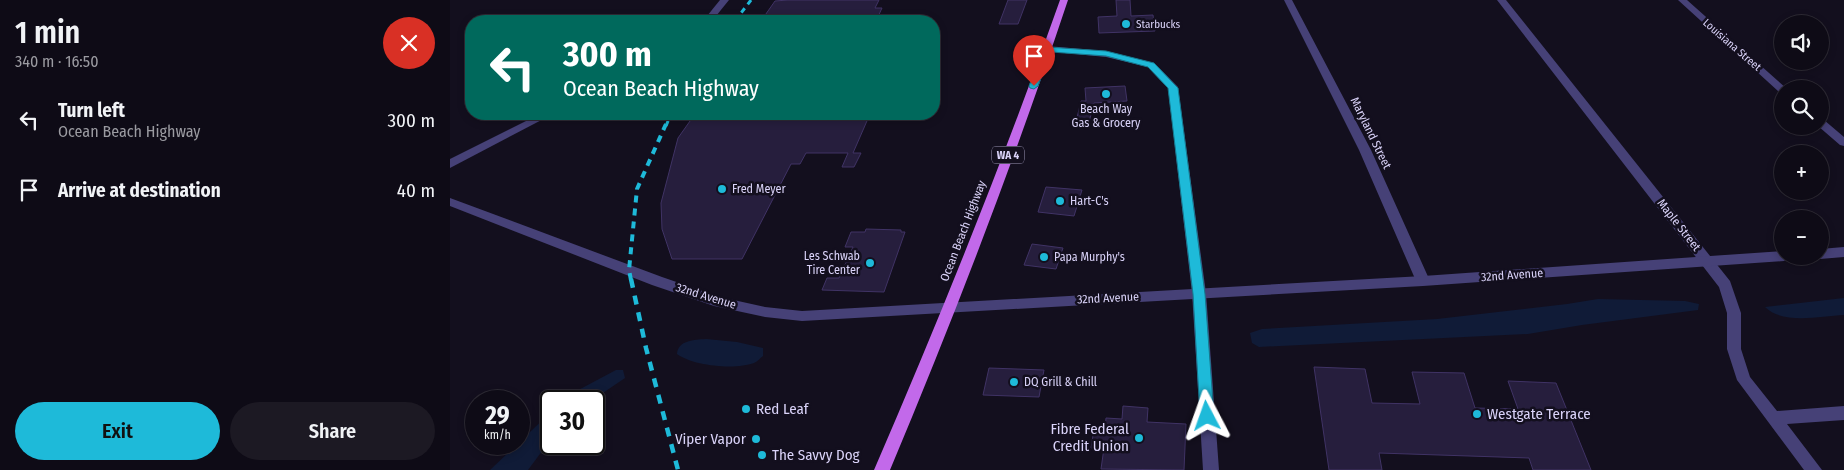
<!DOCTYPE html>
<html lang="en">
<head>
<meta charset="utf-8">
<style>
	body { margin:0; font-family:"Fira Sans Condensed",sans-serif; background:#1c1923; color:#f1f3f6; height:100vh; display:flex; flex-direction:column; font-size:19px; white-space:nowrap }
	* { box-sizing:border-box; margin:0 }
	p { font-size:16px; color:#9b9ba1 }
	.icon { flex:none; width:28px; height:28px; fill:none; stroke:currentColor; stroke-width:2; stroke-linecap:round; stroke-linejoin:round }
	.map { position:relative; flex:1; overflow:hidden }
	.side { display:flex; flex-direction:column; background:#0e0b16; width:450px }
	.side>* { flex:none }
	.guide { position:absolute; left:15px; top:15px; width:475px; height:105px; border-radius:20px; box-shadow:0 2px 8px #0003,0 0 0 1px #2e2b35; background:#00695c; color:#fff; overflow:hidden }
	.tools { position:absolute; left:1324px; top:15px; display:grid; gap:10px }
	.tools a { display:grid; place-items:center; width:55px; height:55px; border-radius:50%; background:#0e0b16; box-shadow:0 2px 8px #0003,0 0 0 1px #2e2b35; font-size:25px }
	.speed { position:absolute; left:15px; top:390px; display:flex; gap:10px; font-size:25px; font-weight:700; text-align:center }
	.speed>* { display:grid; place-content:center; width:65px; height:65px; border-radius:50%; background:#0e0b16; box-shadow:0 2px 8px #0003,0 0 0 1px #2e2b35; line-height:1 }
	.speed small { font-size:12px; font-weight:400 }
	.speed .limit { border:2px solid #111; border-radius:8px; background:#fff; color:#111 }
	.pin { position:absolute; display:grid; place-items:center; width:42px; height:42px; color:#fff; margin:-51px -21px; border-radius:50% 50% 50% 0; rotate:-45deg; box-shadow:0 0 5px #0007 }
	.pin .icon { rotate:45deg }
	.me { position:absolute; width:55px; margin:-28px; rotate:356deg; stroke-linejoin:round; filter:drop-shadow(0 0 4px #0008) }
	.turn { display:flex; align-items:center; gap:18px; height:105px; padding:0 15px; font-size:22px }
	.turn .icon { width:65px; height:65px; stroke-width:2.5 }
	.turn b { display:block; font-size:35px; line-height:42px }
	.round { display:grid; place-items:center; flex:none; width:52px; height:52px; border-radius:26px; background:#1c1923 }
	.overview { display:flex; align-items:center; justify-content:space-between; height:85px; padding:0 15px }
	h1 { font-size:30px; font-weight:600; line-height:38px }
	.primary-button { display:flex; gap:10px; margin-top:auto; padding:10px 15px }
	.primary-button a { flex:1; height:58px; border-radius:30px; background:#1ebad9; color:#111; font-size:20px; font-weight:600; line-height:58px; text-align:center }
	.primary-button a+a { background:#1c1923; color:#f1f3f6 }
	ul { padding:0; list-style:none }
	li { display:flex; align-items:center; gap:15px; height:70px; padding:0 15px }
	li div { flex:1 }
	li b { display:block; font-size:19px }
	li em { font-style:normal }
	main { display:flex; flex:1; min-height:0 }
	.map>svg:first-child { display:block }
	.water { fill:#101b37 }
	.building { fill:#261e3d; stroke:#403365 }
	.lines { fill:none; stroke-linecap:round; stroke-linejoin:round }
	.minor { fill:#464177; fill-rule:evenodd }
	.tertiary { fill:#464177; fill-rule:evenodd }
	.primary { fill:#c269ea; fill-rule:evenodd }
	.rail-far2 { stroke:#1ebad9; stroke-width:3; stroke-dasharray:5.5 5; stroke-linecap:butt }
	.rail-far1 { stroke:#1ebad9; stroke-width:4; stroke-dasharray:7 6; stroke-linecap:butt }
	.rail { stroke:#1ebad9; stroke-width:4.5; stroke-dasharray:9 8; stroke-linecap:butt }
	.route { fill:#1ebad9; stroke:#14798d }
	.poi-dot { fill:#1ebad9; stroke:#130f1e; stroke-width:2 }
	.labels { text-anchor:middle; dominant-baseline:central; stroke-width:5; stroke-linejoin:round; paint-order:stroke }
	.far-poi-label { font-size:11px; fill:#dad3f9; stroke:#130f1e; text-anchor:start }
	.far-street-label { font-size:11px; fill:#dad3f9; stroke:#130f1e }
	.shield { fill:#130f1e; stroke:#9e98b7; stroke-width:1 }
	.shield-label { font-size:11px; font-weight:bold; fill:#dad3f9 }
	.poi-label { font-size:12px; fill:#dad3f9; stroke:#130f1e; text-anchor:start }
	.street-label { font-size:12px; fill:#dad3f9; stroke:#130f1e }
	.near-poi-label { font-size:15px; fill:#dad3f9; stroke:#130f1e; text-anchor:start }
</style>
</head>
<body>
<main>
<section class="side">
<div class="overview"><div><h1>1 min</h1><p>340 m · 16:50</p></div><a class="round" style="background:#d93025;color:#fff"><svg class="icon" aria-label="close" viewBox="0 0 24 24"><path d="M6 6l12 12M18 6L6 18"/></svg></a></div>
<ul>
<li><svg class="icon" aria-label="left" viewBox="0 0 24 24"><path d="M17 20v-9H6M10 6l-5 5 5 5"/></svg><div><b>Turn left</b><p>Ocean Beach Highway</p></div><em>300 m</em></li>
<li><svg class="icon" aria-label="arrive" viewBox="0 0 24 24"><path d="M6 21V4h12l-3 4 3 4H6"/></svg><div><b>Arrive at destination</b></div><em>40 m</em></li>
</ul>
<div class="primary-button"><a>Exit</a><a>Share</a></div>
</section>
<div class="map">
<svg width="1394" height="470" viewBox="0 0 1394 470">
	<rect width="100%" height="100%" fill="#130f1e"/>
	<g class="water">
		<path d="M1394,298V315C1370,316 1333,325 1315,307Z"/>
		<path d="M1148,299L1235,301L1249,304L1248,310L1132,325L1078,334L809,347L802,343L800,333L812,329L987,319L1117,304Z"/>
		<path d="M256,339L287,342L313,348V356C310,358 307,362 304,363C285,370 243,366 227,354C228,340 244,340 256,339Z"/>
		<path d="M166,370H173L175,378L141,401H112L119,395Z"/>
		<path d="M101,412V439L78,470H40Z"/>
	</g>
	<g class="building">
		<path d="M338,0H429L425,8H432L426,21H311L325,1Z"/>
		<path d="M558,0H577L568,24H549Z"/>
		<path d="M666,0H680L681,16L703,15L705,31L649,33L648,17L667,16Z"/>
		<path d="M675,86L677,101L644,103L639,122H626L631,101H636L635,88Z"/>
		<path d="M245,114H420L403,153H411L404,167H392L398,153H356L350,164H341L292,259H222L212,229L211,203L228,138Z"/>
		<path d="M596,187L632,190L624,216L588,212Z"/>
		<path d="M416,229L451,230V232H455L434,292L372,290L377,278H389L403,247H395L401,232H415Z"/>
		<path d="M582,244L613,248L606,269L574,265Z"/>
		<path d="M864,367L915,369L922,403L970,404L962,372L1014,373L1025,408L1068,409L1058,381L1106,383L1141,470H1083L1079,458L929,453L932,470H879Z"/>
		<path d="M539,368L594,370L589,397L533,395Z"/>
		<path d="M673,406L698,408L697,422L736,424L734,470L651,469L654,448H641L644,429H655L656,418L672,419Z"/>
	</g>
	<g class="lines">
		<g class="minor">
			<path d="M270,0H279L262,21H253Z"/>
			<path d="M834,0H842L921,150L980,281L978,285H968L966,281L909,150Z"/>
			<path d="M1047,0H1056L1280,281L1291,313V349L1300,377L1327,411L1394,406V420L1337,424L1372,470H1354L1287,380L1277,349V313L1269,287Z"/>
			<path d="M1228,0H1237L1337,89H1332V92L1328,91Z"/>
			<path d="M597,46L656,51L704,63L728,87L756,293L769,470H753L742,293L718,88L698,67L656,57L594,51V47Z"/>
			<path d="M90,114H103L0,168V159Z"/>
			<path d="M1370,119L1374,120L1394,137V146L1390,145L1368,126H1370Z"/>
		</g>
		<g class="tertiary">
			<path d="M0,198L212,277L270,297L315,307L352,311L973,276L1332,251V256H1340L1334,261L973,286L352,321L315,317L264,306L202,285L0,206Z"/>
			<path d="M1394,247V257L1370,259L1365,256H1370V249Z"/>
		</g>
		<path class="primary" d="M610,0H618C565,159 505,315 440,470H424C491,315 554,159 610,0Z"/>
		<g class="rail-far2">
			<path d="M285,21L301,0"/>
			<path d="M216,126L221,114"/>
		</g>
		<path class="rail-far1" d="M181,280L179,270L187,189L216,124"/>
		<path class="rail" d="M181,279L196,348L228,470"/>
	</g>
	<path class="route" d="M597,47L656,51L704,63L728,88L755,294L764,416L762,420L757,422L752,420L750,416L743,294L718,88L698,67L656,56L601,52L588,86L584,89L580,88L579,86L593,50Z"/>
	<g class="poi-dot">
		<circle cx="676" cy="24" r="5"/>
		<circle cx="656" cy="94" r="5"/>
		<circle cx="272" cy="189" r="5"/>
		<circle cx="610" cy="201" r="5"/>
		<circle cx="594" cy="257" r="5"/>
		<circle cx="420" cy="263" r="5"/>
		<circle cx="564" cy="382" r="5"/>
		<circle cx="296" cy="409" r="5"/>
		<circle cx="1027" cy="414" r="5"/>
		<circle cx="689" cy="438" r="5"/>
		<circle cx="306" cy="439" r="5"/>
		<circle cx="312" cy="455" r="5"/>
	</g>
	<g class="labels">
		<g class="far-poi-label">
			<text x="686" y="24">Starbucks</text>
		</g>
		<g class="far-street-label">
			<text transform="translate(1282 45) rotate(41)">Louisiana Street</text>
		</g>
		<rect class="shield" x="542" y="146.5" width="32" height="17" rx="4"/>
		<g class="shield-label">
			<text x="558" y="155">WA 4</text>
		</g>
		<g class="poi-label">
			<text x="656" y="109" text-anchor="middle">Beach Way<tspan x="656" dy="14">Gas &amp; Grocery</tspan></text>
			<text x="282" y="189">Fred Meyer</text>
			<text x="620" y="201">Hart-C's</text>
			<text x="410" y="256" text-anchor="end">Les Schwab<tspan x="410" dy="14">Tire Center</tspan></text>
			<text x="604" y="257">Papa Murphy's</text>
			<text x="574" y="382">DQ Grill &amp; Chill</text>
		</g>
		<g class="street-label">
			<text transform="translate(921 133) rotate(64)">Maryland Street</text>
			<text transform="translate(1229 225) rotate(52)">Maple Street</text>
			<text transform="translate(513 231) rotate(-69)">Ocean Beach Highway</text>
			<text transform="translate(1062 275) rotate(-4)">32nd Avenue</text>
			<text transform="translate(256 296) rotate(17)">32nd Avenue</text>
			<text transform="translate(658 298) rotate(-3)">32nd Avenue</text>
		</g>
		<g class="near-poi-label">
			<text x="306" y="409">Red Leaf</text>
			<text x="1037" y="414">Westgate Terrace</text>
			<text x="679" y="429" text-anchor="end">Fibre Federal<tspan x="679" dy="17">Credit Union</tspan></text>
			<text x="296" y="439" text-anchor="end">Viper Vapor</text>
			<text x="322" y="455">The Savvy Dog</text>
		</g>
	</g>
</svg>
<div class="tools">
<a><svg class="icon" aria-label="sound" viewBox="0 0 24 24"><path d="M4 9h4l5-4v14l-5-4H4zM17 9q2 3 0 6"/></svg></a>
<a><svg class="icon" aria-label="search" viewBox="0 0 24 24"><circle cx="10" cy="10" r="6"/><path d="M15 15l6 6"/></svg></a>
<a>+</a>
<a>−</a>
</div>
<div class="speed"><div>29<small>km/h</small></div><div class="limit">30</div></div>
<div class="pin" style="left:584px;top:86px;background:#d93025"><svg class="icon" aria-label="arrive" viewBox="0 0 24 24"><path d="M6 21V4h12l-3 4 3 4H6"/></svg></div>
<svg class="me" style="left:757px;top:416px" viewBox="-20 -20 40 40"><path d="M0-17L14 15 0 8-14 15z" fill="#1ebad9" stroke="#fff" stroke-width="4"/></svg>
<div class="guide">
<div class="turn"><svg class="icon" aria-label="left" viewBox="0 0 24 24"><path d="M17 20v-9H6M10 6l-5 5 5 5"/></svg><div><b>300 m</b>Ocean Beach Highway</div></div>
</div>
</div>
</main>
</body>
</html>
